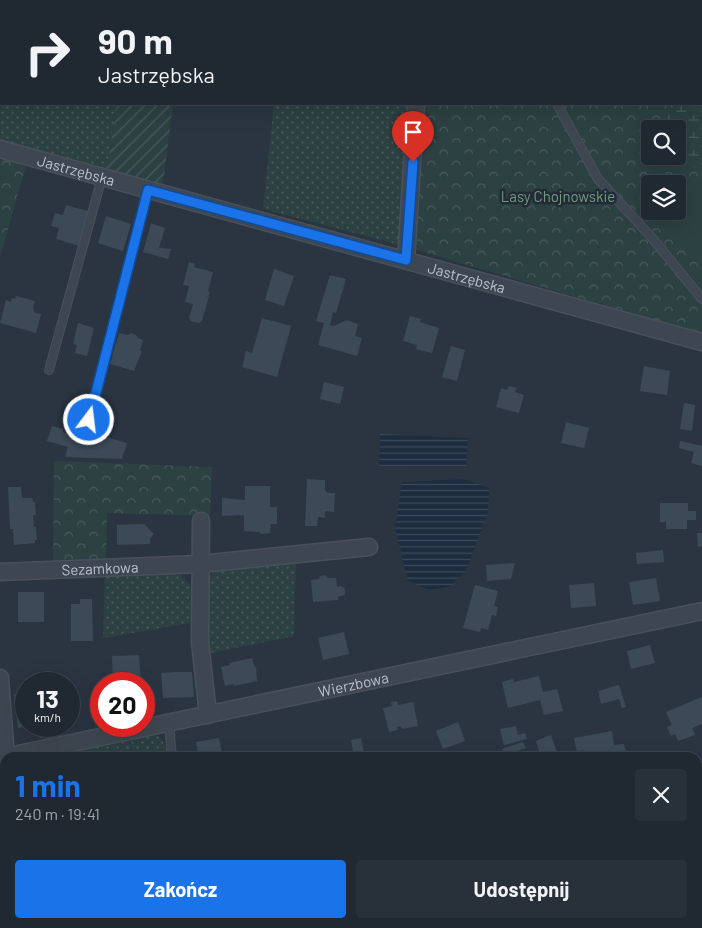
<!DOCTYPE html>
<html lang="pl">
<head>
<meta charset="utf-8">
<style>
	body { margin:0; font-family:Barlow,sans-serif; background:#283039; color:#f1f3f6; height:100vh; display:flex; flex-direction:column; font-size:19px; white-space:nowrap }
	* { box-sizing:border-box; margin:0 }
	p { font-size:16px; color:#a2a6ab }
	.icon { flex:none; width:28px; height:28px; fill:none; stroke:currentColor; stroke-width:2; stroke-linecap:round; stroke-linejoin:round }
	.map { position:relative; flex:1; overflow:hidden }
	.sheet { position:absolute; left:0px; top:752px; width:702px; height:176px; display:flex; flex-direction:column; background:#202831; border-radius:15px 15px 0 0; box-shadow:0 5px 20px #0002,0 0 0 1px #3d444d }
	.sheet>* { flex:none }
	.hud { position:absolute; left:0px; top:0px; width:702px; height:105px; box-shadow:0 5px 20px #0002,0 0 0 1px #3d444d; background:#202831; color:#f1f3f6; overflow:hidden }
	.fabs { position:absolute; left:641px; top:120px; display:grid; gap:10px }
	.fabs a { display:grid; place-items:center; width:45px; height:45px; border-radius:5px; background:#202831; box-shadow:0 5px 20px #0002,0 0 0 1px #3d444d; font-size:25px }
	.speed { position:absolute; left:15px; top:672px; display:flex; gap:10px; font-size:25px; font-weight:700; text-align:center }
	.speed>* { display:grid; place-content:center; width:65px; height:65px; border-radius:50%; background:#202831; box-shadow:0 5px 20px #0002,0 0 0 1px #3d444d; line-height:1 }
	.speed small { font-size:12px; font-weight:400 }
	.speed .limit { border:8px solid #d22; background:#fff; color:#111 }
	.pin { position:absolute; display:grid; place-items:center; width:42px; height:42px; color:#fff; margin:-51px -21px; border-radius:50% 50% 50% 0; rotate:-45deg; box-shadow:0 0 5px #0007 }
	.pin .icon { rotate:45deg }
	.me { position:absolute; width:55px; margin:-28px; rotate:15deg; stroke-linejoin:round; filter:drop-shadow(0 0 4px #0008) }
	.turn { display:flex; align-items:center; gap:18px; height:105px; padding:0 15px; font-size:22px }
	.turn .icon { width:65px; height:65px; stroke-width:2.5 }
	.turn b { display:block; font-size:35px; line-height:42px }
	.round { display:grid; place-items:center; flex:none; width:52px; height:52px; border-radius:5px; background:#283039 }
	.overview { display:flex; align-items:center; justify-content:space-between; height:85px; padding:0 15px }
	h1 { font-size:30px; font-weight:700; line-height:38px; color:#1a73e8 }
	.action { display:flex; gap:10px; margin-top:auto; padding:10px 15px }
	.action a { flex:1; height:58px; border-radius:5px; background:#1a73e8; color:#fff; font-size:20px; font-weight:700; line-height:58px; text-align:center }
	.action a+a { background:#283039; color:#f1f3f6 }
	.map>svg:first-child { display:block }
	.grass { fill:url(#grass-dots) }
	.forest { fill:url(#forest-crowns); fill-rule:evenodd }
	.wetland { fill:url(#wetland-marsh) }
	.park { fill:#2c4142 }
	.garden { fill:url(#garden-furrows) }
	.water { fill:url(#water-rules) }
	.building { fill:#3c4a57 }
	.lines { fill:none; stroke-linecap:round; stroke-linejoin:round }
	.lane-casing { stroke:#48505b; stroke-width:10 }
	.street-casing { stroke:#48505b; stroke-width:19 }
	.lane { stroke:#3e4751; stroke-width:8 }
	.street { stroke:#3e4751; stroke-width:16 }
	.route-casing { stroke:#114b97; stroke-width:12 }
	.route { stroke:#1a73e8; stroke-width:9 }
	.labels { text-anchor:middle; dominant-baseline:central; stroke-width:5; stroke-linejoin:round; paint-order:stroke }
	.street-label { font-size:15px; fill:#bbc2cb; stroke:#222c37 }
	.park-label { font-size:15px; fill:#749a7b; stroke:#222c37 }
</style>
</head>
<body>
<div class="map">
<svg width="702" height="928" viewBox="0 0 702 928">
	<defs>
		<pattern id="grass-dots" width="8" height="8" patternUnits="userSpaceOnUse" patternTransform="scale(1.25)"><rect width="8" height="8" fill="#2c4142"/><path d="M2 2h.1M6 6h.1" fill="none" stroke="#495b5c" stroke-width="1.8" stroke-linecap="round"/></pattern>
		<pattern id="forest-crowns" width="20" height="18" patternUnits="userSpaceOnUse" patternTransform="scale(1.25)"><rect width="20" height="18" fill="#2c4142"/><path d="M2 6a3 3 0 1 1 6 0M12 15a3 3 0 1 1 6 0" fill="none" stroke="#495b5c"/></pattern>
		<pattern id="wetland-marsh" width="20" height="14" patternUnits="userSpaceOnUse" patternTransform="scale(1.25)"><rect width="20" height="14" fill="#2c4142"/><path d="M1 5h8M5 5V1M11 12h8M15 12V8" fill="none" stroke="#495b5c"/></pattern>
		<pattern id="garden-furrows" width="10" height="10" patternUnits="userSpaceOnUse" patternTransform="scale(1.25)"><rect width="10" height="10" fill="#2c4142"/><path d="M-1 1l2-2M0 10L10 0M9 11l2-2" fill="none" stroke="#495b5c"/></pattern>
		<pattern id="water-rules" width="6" height="5" patternUnits="userSpaceOnUse" patternTransform="scale(1.25)"><rect width="6" height="5" fill="#1d2d3f"/><path d="M0 2.5h6" fill="none" stroke="#3c4a59"/></pattern>
	</defs>
	<rect width="100%" height="100%" fill="#2a3541"/>
	<g class="grass">
		<path d="M44,0H185L43,1Z"/>
		<path d="M286,0H418L286,1Z"/>
		<path d="M1,41V104H116L107,171L0,141Z"/>
		<path d="M274,104H410L400,245L263,209Z"/>
		<path d="M296,560L294,636L206,654L208,578L220,566Z"/>
		<path d="M180,574L192,587L191,623L103,638L105,576Z"/>
		<path d="M150,734L160,737L167,749L168,757L55,758V755Z"/>
	</g>
	<g class="forest">
		<path d="M0,0H44L1,1L0,42Z"/>
		<path d="M429,0H702V334L413,249L422,104H701V1H429ZM650,129H678V156H650ZM650,184H678V211H650Z"/>
		<path d="M0,157L26,165L0,258Z"/>
		<path d="M54,461L212,467L210,516L107,513L106,563L53,564Z"/>
	</g>
	<path class="wetland" d="M702,69V176L678,152V129H656L675,104H701Z"/>
	<path class="park" d="M695,181L702,188V240L690,251L657,219L665,211H678V198Z"/>
	<path class="garden" d="M116,104H173L163,184L107,171Z"/>
	<g class="water">
		<path d="M380,434L468,438L466,467L379,466Z"/>
		<path d="M464,479L489,488L488,512L466,571L450,587L429,590L408,581L395,528L402,482Z"/>
	</g>
	<g class="building">
		<path d="M66,205L88,211L79,246L56,239L59,228L51,226L55,213L63,215Z"/>
		<path d="M106,216L131,224L123,251L98,243Z"/>
		<path d="M151,223L165,228L159,248L171,249L168,259L143,252Z"/>
		<path d="M189,262L195,264L194,267L213,272L208,291L210,292L202,321L199,323L191,321L189,318L193,304L185,302L189,286L183,285Z"/>
		<path d="M274,269L294,276L284,306L265,300Z"/>
		<path d="M330,275L346,279L336,313L333,312L330,325L334,326L346,320L358,324L355,336L362,338L357,356L318,345L324,323L316,321Z"/>
		<path d="M16,296L35,301L33,308L35,313L41,314L36,333L0,323L6,300L11,302L12,298L15,299Z"/>
		<path d="M410,316L421,319L420,322L439,328L432,353L416,349L417,345L403,341Z"/>
		<path d="M262,318L291,326L277,377L242,367L246,351L252,353Z"/>
		<path d="M78,323L94,328L87,356L75,353L77,345L73,344Z"/>
		<path d="M119,333L128,335L131,333L136,335L138,338L143,340L140,351H142L134,371L110,364Z"/>
		<path d="M451,346L465,350L457,381L442,377Z"/>
		<path d="M644,366L670,371L667,395L640,391Z"/>
		<path d="M324,382L344,387L340,404L320,399Z"/>
		<path d="M509,386L517,388L515,392L524,395L519,413L496,407L501,388L507,390Z"/>
		<path d="M684,403L695,405L692,431L680,429Z"/>
		<path d="M566,422L589,428L584,448L561,443Z"/>
		<path d="M52,426L63,429V432L71,435L73,428L127,443L122,459L65,457L68,447L47,441Z"/>
		<path d="M680,441L702,446V466L691,463L694,452L679,448Z"/>
		<path d="M307,479L325,480V490L328,493H335L334,512L325,511V518L318,517L317,526H305Z"/>
		<path d="M245,486H270V507H277V524H271L270,533L261,534L260,532L244,531V515L222,516V498L245,500Z"/>
		<path d="M8,487H21L22,498H32L33,502H35L36,515H33L34,527H36L37,540H35V543L14,545L13,529H10Z"/>
		<path d="M660,503H688V511H696V520H687V529H666V522H660Z"/>
		<path d="M144,524L154,534L150,539V544L117,545V525Z"/>
		<path d="M697,533H702V546L698,547Z"/>
		<path d="M663,550L664,562L637,564L636,553Z"/>
		<path d="M515,563L511,579L487,581L486,565Z"/>
		<path d="M326,575L328,578H336L337,587L341,586L345,589V595L338,597V600L313,602L311,580L319,579L320,576Z"/>
		<path d="M656,578L660,601L633,605L629,582Z"/>
		<path d="M594,583L596,606L571,608L569,585Z"/>
		<path d="M475,585L498,591L494,606L498,607L496,616L492,615L488,630L481,628L480,632L463,628Z"/>
		<rect x="18" y="592" width="26" height="30"/>
		<path d="M80,599H92L93,641H71V604H80Z"/>
		<path d="M344,632L349,654L323,660L318,638Z"/>
		<path d="M650,645L655,663L631,669L627,651Z"/>
		<path d="M139,655L141,684H135V679L124,680V684H113L112,656Z"/>
		<path d="M252,658L254,666L256,667L257,681L234,686L233,684L225,686L221,667L230,665L229,663Z"/>
		<path d="M177,672H192L194,697L163,698L161,673Z"/>
		<path d="M539,676L543,692L557,689L563,711L544,715L540,700L508,708L502,682L513,679L514,682Z"/>
		<path d="M619,685L626,707L622,708L619,699L601,704L598,691Z"/>
		<path d="M26,692V727L18,728L14,694Z"/>
		<path d="M702,697V724L692,728L695,735L678,741L675,734L671,736L667,727L672,725L666,712Z"/>
		<path d="M397,701L398,705L413,702L418,726L402,729L401,726L397,727L398,730L389,732L383,708L392,706L391,702Z"/>
		<path d="M458,722L465,741L443,749L436,731Z"/>
		<path d="M38,726H53L55,736L40,738Z"/>
		<path d="M516,726L518,735L525,733L527,739L504,745L500,729Z"/>
		<path d="M612,731L614,745L624,744L628,758H585L584,750L577,752L574,738Z"/>
		<path d="M551,735L559,758H541L536,741Z"/>
		<path d="M219,738L223,758H199L196,742Z"/>
		<path d="M361,738L365,758H354L351,740Z"/>
		<path d="M523,742L526,748L505,755L502,749Z"/>
		<rect x="0" y="826" width="5" height="20"/>
		<path d="M5,913V924H12L13,927L0,928V914Z"/>
		<path d="M530,924H556L557,928H530Z"/>
	</g>
	<g class="lines">
		<defs>
			<g id="lane">
				<path d="M495,0L496,1"/>
				<path d="M557,104L598,179L653,239L702,299"/>
				<path d="M49,370L102,177"/>
				<path d="M89,420L148,190"/>
				<path d="M169,723L172,758"/>
				<path d="M189,924V928"/>
			</g>
			<g id="street">
				<path d="M423,1V0"/>
				<path id="s1" d="M0,149L702,342"/>
				<path d="M406,260L416,104"/>
				<path d="M201,521L200,642L208,715"/>
				<path id="s2" d="M0,572L200,564L369,547"/>
				<path d="M0,678L6,757"/>
				<path id="s3" d="M0,758L702,611"/>
				<path d="M698,773L702,772"/>
				<path d="M574,924V928"/>
				<path d="M679,924V928"/>
				<path d="M337,928L346,924"/>
			</g>
		</defs>
		<use href="#lane" class="lane-casing"/>
		<use href="#street" class="street-casing"/>
		<use href="#lane" class="lane"/>
		<use href="#street" class="street"/>
	</g>
	<g class="lines">
		<defs>
			<path id="route" d="M89,420L148,190L406,260L413,162"/>
		</defs>
		<use href="#route" class="route-casing"/>
		<use href="#route" class="route"/>
	</g>
	<g class="labels">
		<g class="street-label">
			<text stroke="none"><textPath href="#s1" startOffset="79">Jastrzębska</textPath></text>
			<text stroke="none"><textPath href="#s1" startOffset="484">Jastrzębska</textPath></text>
			<text stroke="none"><textPath href="#s2" startOffset="100">Sezamkowa</textPath></text>
			<text stroke="none"><textPath href="#s3" startOffset="361">Wierzbowa</textPath></text>
		</g>
		<g class="park-label">
			<text x="558" y="196">Lasy Chojnowskie</text>
		</g>
	</g>
</svg>
<div class="fabs">
<a><svg class="icon" aria-label="search" viewBox="0 0 24 24"><circle cx="10" cy="10" r="6"/><path d="M15 15l6 6"/></svg></a>
<a><svg class="icon" aria-label="layers" viewBox="0 0 24 24"><path d="M12 4l9 5-9 5-9-5zM3 14l9 5 9-5"/></svg></a>
</div>
<div class="speed"><div>13<small>km/h</small></div><div class="limit">20</div></div>
<div class="pin" style="left:413px;top:162px;background:#d93025"><svg class="icon" aria-label="arrive" viewBox="0 0 24 24"><path d="M6 21V4h12l-3 4 3 4H6"/></svg></div>
<svg class="me" style="left:89px;top:420px" viewBox="-20 -20 40 40"><circle r="17" fill="#1a73e8" stroke="#fff" stroke-width="3"/><path d="M0-11L8 9 0 5-8 9z" fill="#fff"/></svg>
<div class="hud">
<div class="turn"><svg class="icon" aria-label="right" viewBox="0 0 24 24"><path d="M7 20v-9h11M14 6l5 5-5 5"/></svg><div><b>90 m</b>Jastrzębska</div></div>
</div>
<section class="sheet">
<div class="overview"><div><h1>1 min</h1><p>240 m · 19:41</p></div><a class="round"><svg class="icon" aria-label="close" viewBox="0 0 24 24"><path d="M6 6l12 12M18 6L6 18"/></svg></a></div>
<div class="action"><a>Zakończ</a><a>Udostępnij</a></div>
</section>
</div>
</body>
</html>
